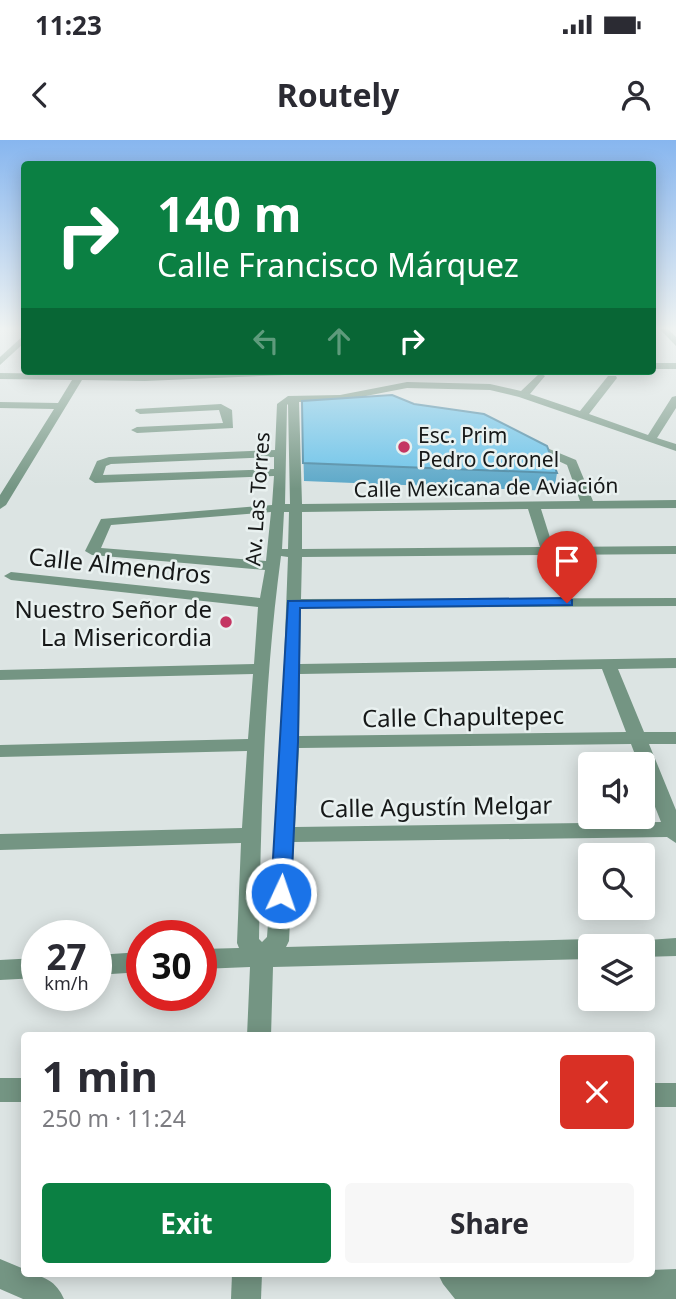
<!DOCTYPE html>
<html lang="en">
<head>
<meta charset="utf-8">
<style>
	body { margin:0; font-family:"Noto Sans",sans-serif; background:#f7f7f7; color:#2b2b33; height:100vh; display:flex; flex-direction:column; font-size:26px; white-space:nowrap }
	* { box-sizing:border-box; margin:0 }
	p { font-size:23px; color:#7c7c81 }
	.icon { flex:none; width:38px; height:38px; fill:none; stroke:currentColor; stroke-width:2; stroke-linecap:round; stroke-linejoin:round }
	.map { position:relative; flex:1; overflow:hidden }
	.side { position:absolute; left:21px; top:892px; width:634px; height:245px; display:flex; flex-direction:column; background:#fff; border-radius:7px; box-shadow:0 4px 18px #0003 }
	.side>* { flex:none }
	.top-card { position:absolute; left:21px; top:21px; width:635px; height:214px; border-radius:7px; box-shadow:0 4px 18px #0003; background:#0b8043; color:#fff; overflow:hidden }
	.tools { position:absolute; left:578px; top:612px; display:grid; gap:14px }
	.tools a { display:grid; place-items:center; width:77px; height:77px; border-radius:7px; background:#fff; box-shadow:0 4px 18px #0003; font-size:35px }
	.speed { position:absolute; left:21px; top:780px; display:flex; gap:14px; font-size:35px; font-weight:700; text-align:center }
	.speed>* { display:grid; place-content:center; width:91px; height:91px; border-radius:50%; background:#fff; box-shadow:0 4px 18px #0003; line-height:1 }
	.speed small { font-size:18px; font-weight:400 }
	.speed .limit { border:10px solid #d22; background:#fff; color:#111 }
	.pin { position:absolute; display:grid; place-items:center; width:60px; height:60px; color:#fff; margin:-72px -30px; border-radius:50% 50% 50% 0; rotate:-45deg; box-shadow:0 0 7px #0007 }
	.pin .icon { rotate:45deg }
	.me { position:absolute; width:77px; margin:-38px; rotate:3deg; stroke-linejoin:round; filter:drop-shadow(0 0 5px #0008) }
	.turn { display:flex; align-items:center; gap:24px; height:147px; padding:0 21px; font-size:32px }
	.turn .icon { width:91px; height:91px; stroke-width:2.5 }
	.turn b { display:block; font-size:49px; line-height:60px }
	.lanes { display:flex; align-items:center; height:66px; padding:0 21px; background:#0003; justify-content:center; gap:35px; direction:ltr }
	.lanes .off { opacity:.35 }
	.round { display:grid; place-items:center; flex:none; width:74px; height:74px; border-radius:7px; background:#f7f7f7 }
	.head { display:flex; align-items:center; justify-content:space-between; height:119px; padding:0 21px }
	h1 { font-size:42px; font-weight:700; line-height:52px }
	.primary-button { display:flex; gap:14px; margin-top:auto; padding:14px 21px }
	.primary-button a { flex:1; height:80px; border-radius:7px; background:#0b8043; color:#fff; font-size:28px; font-weight:700; line-height:80px; text-align:center }
	.primary-button a+a { background:#f7f7f7; color:#2b2b33 }
	.status { display:flex; justify-content:space-between; align-items:center; height:49px; padding:0 35px; background:#fff; direction:ltr }
	.status svg { height:19px; fill:currentColor }
	header { display:flex; justify-content:space-between; align-items:center; height:91px; padding:0 21px; background:#fff; font-size:32px; font-weight:700 }
	.map>svg:first-child { display:block }
	.lines { fill:none; stroke-linecap:round; stroke-linejoin:round }
	.street { fill:#749583; fill-rule:evenodd }
	.wall { fill:#5aa7c8 }
	.building { fill:#69c2e9; stroke:#4a88a3; stroke-width:2 }
	.route { fill:#1a73e8; stroke:#114b97; stroke-width:2 }
	.poi-dot { fill:#c43663; stroke:#e9f1f0; stroke-width:2.5 }
	.labels { text-anchor:middle; dominant-baseline:central; stroke-width:5; stroke-linejoin:round; paint-order:stroke }
	.far-poi-label { font-size:21px; fill:#161818; stroke:#e9f1f0; text-anchor:start }
	.far-street-label { font-size:21px; fill:#161818; stroke:#e9f1f0 }
	.street-label { font-size:24px; fill:#161818; stroke:#e9f1f0 }
	.poi-label { font-size:24px; fill:#161818; stroke:#e9f1f0; text-anchor:end }
</style>
</head>
<body>
<div class="status"><b>11:23</b><svg viewBox="0 0 49 12"><path d="M0 12V9h3v3zM5 12V6h3v6zM10 12V3h3v9zM15 12V0h3v12zM26 1h20v11H26zM47 4h2v5h-2z"/></svg></div>
<header><svg class="icon" aria-label="back" viewBox="0 0 24 24"><path d="M15 5l-7 7 7 7"/></svg>Routely<svg class="icon" aria-label="person" viewBox="0 0 24 24"><circle cx="12" cy="8" r="4"/><path d="M4 21q1-7 8-7t8 7"/></svg></header>
<div class="map">
<svg width="676" height="1159" viewBox="0 0 676 1159">
	<rect width="100%" height="100%" fill="#dce4e3"/>
	<g class="lines">
		<g class="street">
			<path d="M658,187H666L676,197V206Z"/>
			<path d="M24,195V203L0,225V217Z"/>
			<rect x="653" y="223" width="23" height="6"/>
			<path d="M239,231H314L309,234L145,241L82,240L6,365L0,369V355L54,269L0,268V262L58,263L72,240L0,239V233L145,235Z"/>
			<path d="M540,233L545,236L530,254L580,271L608,236H616L617,238L589,274L648,295L672,257L676,256V268L657,298L676,304V311L519,257L490,250L407,248L340,261L299,262L302,364L580,361L567,325L526,306L524,304L530,301L576,320L593,361L676,360V368L541,369L553,407L676,406V414L302,417L301,459L676,458V466L301,468L300,524L676,518V528L618,529L644,592H676V604H649L676,670V703L667,697L294,702L289,801L286,807L590,799L598,802L600,807H590V819L273,827L271,896H247L250,827L201,829V809L239,808L237,803L241,703L0,710V694L242,688L247,611L0,617V605L248,599L253,534L0,540V530L254,524L258,467L11,440L4,436L11,432L260,458L265,430L92,415L85,411L101,379L272,365L274,336L95,343L89,339L97,321L109,317L275,310L277,264L288,256L340,255L407,242L490,244L521,251ZM288,264L290,364H285L287,265ZM274,317V329L103,335L106,326L111,324ZM528,369L540,407L302,409V372ZM271,372L266,421L101,408L111,385ZM284,372H289L288,409H282ZM281,416L288,417L281,602L267,797L262,802L259,799C261,672 264,543 281,416ZM602,529L626,592L299,596L300,534ZM631,604L639,625H642V634L661,682L295,687L299,608Z"/>
			<path d="M221,264L232,270L233,288L137,293L131,290L137,287L223,283L219,270L140,274L135,271L136,269Z"/>
			<path d="M676,798V816L642,817V807H631L634,801Z"/>
			<path d="M142,812V832L96,835V815Z"/>
			<path d="M37,818V838L0,840V820Z"/>
			<rect x="0" y="938" width="24" height="24"/>
			<rect x="651" y="943" width="25" height="24"/>
			<path d="M0,1119L24,1129V1134C43,1134 57,1142 64,1159H23L0,1149Z"/>
			<path d="M676,1129V1159H455L443,1144L438,1134H651V1130Z"/>
			<path d="M232,1134H262L261,1159H231Z"/>
		</g>
	</g>
	<path class="wall" d="M302,261L557,333L554,351L304,341Z"/>
	<path class="building" d="M392,255L414,264L484,274L547,306L557,333L303,323L302,261Z"/>
	<linearGradient id="sky" x2="0" y2="1"><stop stop-color="#87b6ef"/><stop offset="0.54" stop-color="#eff3f2"/><stop offset="1" stop-color="#eff3f2" stop-opacity="0"/></linearGradient>
	<rect width="676" height="349" fill="url(#sky)"/>
	<path class="route" d="M567,458L572,460V465L300,468L298,602L291,753L288,759L281,761L274,759L271,753L288,461Z"/>
	<g class="poi-dot">
		<circle cx="404" cy="307" r="7"/>
		<circle cx="226" cy="482" r="7"/>
	</g>
	<g class="labels">
		<g class="far-poi-label">
			<text x="418" y="295">Esc. Prim<tspan x="418" dy="24">Pedro Coronel</tspan></text>
		</g>
		<g class="far-street-label">
			<text transform="translate(486 347) rotate(-1)">Calle Mexicana de Aviación</text>
			<text transform="translate(257 359) rotate(-86)">Av. Las Torres</text>
		</g>
		<g class="street-label">
			<text transform="translate(120 425) rotate(6)">Calle Almendros</text>
			<text transform="translate(463 576) rotate(-1)">Calle Chapultepec</text>
			<text transform="translate(436 666) rotate(-1)">Calle Agustín Melgar</text>
		</g>
		<g class="poi-label">
			<text x="212" y="468">Nuestro Señor de<tspan x="212" dy="28">La Misericordia</tspan></text>
		</g>
	</g>
</svg>
<div class="tools">
<a><svg class="icon" aria-label="sound" viewBox="0 0 24 24"><path d="M4 9h4l5-4v14l-5-4H4zM17 9q2 3 0 6"/></svg></a>
<a><svg class="icon" aria-label="search" viewBox="0 0 24 24"><circle cx="10" cy="10" r="6"/><path d="M15 15l6 6"/></svg></a>
<a><svg class="icon" aria-label="layers" viewBox="0 0 24 24"><path d="M12 4l9 5-9 5-9-5zM3 14l9 5 9-5"/></svg></a>
</div>
<div class="speed"><div>27<small>km/h</small></div><div class="limit">30</div></div>
<div class="pin" style="left:567px;top:463px;background:#d93025"><svg class="icon" aria-label="arrive" viewBox="0 0 24 24"><path d="M6 21V4h12l-3 4 3 4H6"/></svg></div>
<svg class="me" style="left:281px;top:753px" viewBox="-20 -20 40 40"><circle r="17" fill="#1a73e8" stroke="#fff" stroke-width="3"/><path d="M0-11L8 9 0 5-8 9z" fill="#fff"/></svg>
<div class="top-card">
<div class="turn"><svg class="icon" aria-label="right" viewBox="0 0 24 24"><path d="M7 20v-9h11M14 6l5 5-5 5"/></svg><div><b>140 m</b>Calle Francisco Márquez</div></div>
<div class="lanes"><svg class="icon off" aria-label="left" viewBox="0 0 24 24"><path d="M17 20v-9H6M10 6l-5 5 5 5"/></svg><svg class="icon off" aria-label="ahead" viewBox="0 0 24 24"><path d="M12 20V5M6 11l6-6 6 6"/></svg><svg class="icon" aria-label="right" viewBox="0 0 24 24"><path d="M7 20v-9h11M14 6l5 5-5 5"/></svg></div>
</div>
<section class="side">
<div class="head"><div><h1>1 min</h1><p>250 m · 11:24</p></div><a class="round" style="background:#d93025;color:#fff"><svg class="icon" aria-label="close" viewBox="0 0 24 24"><path d="M6 6l12 12M18 6L6 18"/></svg></a></div>
<div class="primary-button"><a>Exit</a><a>Share</a></div>
</section>
</div>
</body>
</html>
